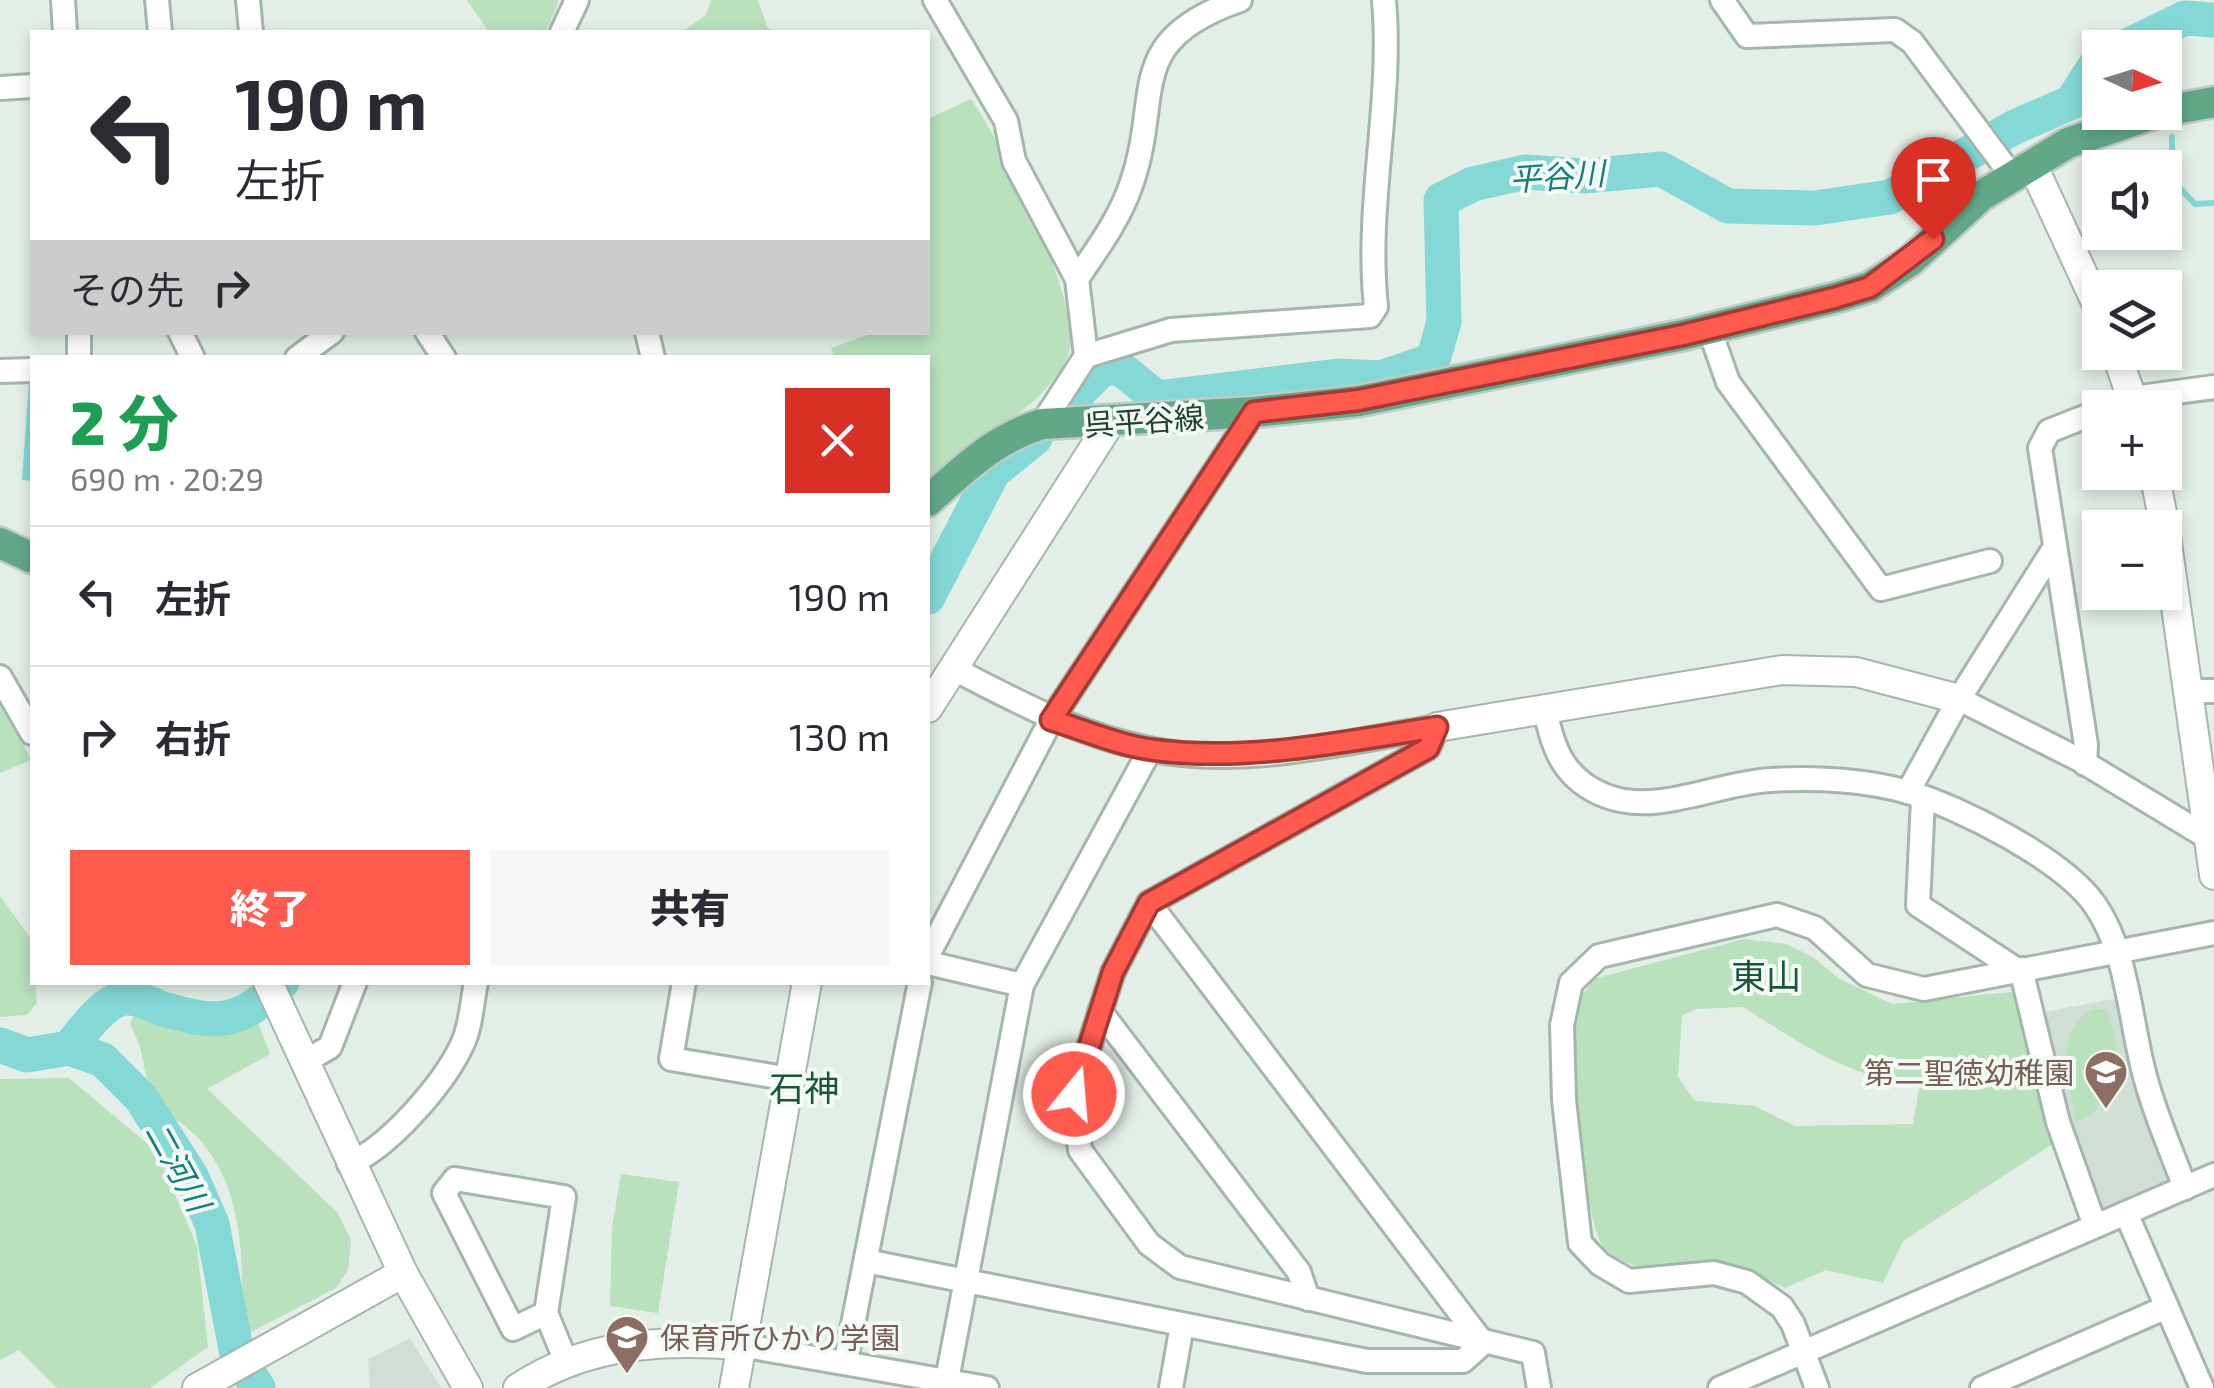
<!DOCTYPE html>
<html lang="ja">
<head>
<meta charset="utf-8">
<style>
	body { margin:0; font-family:"Exo 2","Noto Sans JP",sans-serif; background:#f7f7f7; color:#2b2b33; height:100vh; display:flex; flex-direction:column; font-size:38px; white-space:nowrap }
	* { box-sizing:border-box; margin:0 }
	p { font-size:32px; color:#7c7c81 }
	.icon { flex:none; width:55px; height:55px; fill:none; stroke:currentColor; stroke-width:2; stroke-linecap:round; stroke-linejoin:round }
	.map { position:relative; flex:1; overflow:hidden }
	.drawer { position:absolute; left:30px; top:355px; width:900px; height:630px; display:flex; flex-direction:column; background:#fff; border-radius:0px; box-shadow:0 5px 15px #0003 }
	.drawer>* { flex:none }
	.hud { position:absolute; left:30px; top:30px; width:900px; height:305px; border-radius:0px; box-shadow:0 5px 15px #0003; background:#fff; color:#2b2b33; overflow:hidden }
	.needle { width:65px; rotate:94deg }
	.fabs { position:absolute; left:2082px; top:30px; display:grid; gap:20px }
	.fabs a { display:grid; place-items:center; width:100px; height:100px; border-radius:0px; background:#fff; box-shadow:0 5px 15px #0003; font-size:50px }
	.pin { position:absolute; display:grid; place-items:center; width:85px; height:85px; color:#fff; margin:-102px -42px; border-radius:50% 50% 50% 0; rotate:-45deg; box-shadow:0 0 10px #0007 }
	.pin .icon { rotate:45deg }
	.me { position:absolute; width:110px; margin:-55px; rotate:17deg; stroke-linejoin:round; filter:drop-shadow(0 0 8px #0008) }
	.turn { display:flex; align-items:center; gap:35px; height:210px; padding:0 40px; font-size:45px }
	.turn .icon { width:130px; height:130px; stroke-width:2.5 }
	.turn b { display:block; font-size:70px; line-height:85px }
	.then { display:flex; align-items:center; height:95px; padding:0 40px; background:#0003; gap:20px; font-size:38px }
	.round { display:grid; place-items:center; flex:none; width:105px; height:105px; border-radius:0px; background:#f7f7f7 }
	.head { display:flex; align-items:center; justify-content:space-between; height:170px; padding:0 40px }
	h1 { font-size:60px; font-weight:800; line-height:75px; color:#1e9e55 }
	.primary-button { display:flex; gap:20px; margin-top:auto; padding:20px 40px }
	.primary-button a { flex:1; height:115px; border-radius:0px; background:#ff5a4e; color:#fff; font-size:40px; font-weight:800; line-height:115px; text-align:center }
	.primary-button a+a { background:#f7f7f7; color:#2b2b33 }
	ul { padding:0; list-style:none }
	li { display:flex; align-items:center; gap:30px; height:140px; padding:0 40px; border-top:2px solid #e1e1e2 }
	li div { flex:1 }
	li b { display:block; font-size:38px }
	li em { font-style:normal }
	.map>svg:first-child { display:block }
	.built { fill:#d0ded5 }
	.green { fill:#b8e1bc; fill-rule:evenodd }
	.water { fill:#84d9d6 }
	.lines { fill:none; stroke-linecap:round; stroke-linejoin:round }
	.stream { stroke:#84d9d6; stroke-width:6 }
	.river { stroke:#84d9d6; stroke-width:35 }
	.minor-casing { stroke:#a4b7ac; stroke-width:28 }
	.tertiary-casing { stroke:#a4b7ac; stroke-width:32 }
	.primary-casing { stroke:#c1cac6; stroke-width:35 }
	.minor { stroke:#fff; stroke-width:22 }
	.tertiary { stroke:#fff; stroke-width:28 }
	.primary { stroke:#61a889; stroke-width:30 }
	.route-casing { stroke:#a63a33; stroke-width:25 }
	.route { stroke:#ff5a4e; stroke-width:18 }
	.labels { text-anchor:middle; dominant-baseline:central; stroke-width:8; stroke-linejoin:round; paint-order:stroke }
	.street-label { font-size:30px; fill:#204132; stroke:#f3faf5 }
	.education-label { font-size:30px; fill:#785e54; stroke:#f3faf5; text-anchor:end }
	.water-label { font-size:32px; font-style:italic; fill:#137e7c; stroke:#f3faf5 }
	.quarter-label { font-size:35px; fill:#19553c; stroke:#f3faf5 }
</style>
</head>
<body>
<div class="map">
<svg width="2214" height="1388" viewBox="0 0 2214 1388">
	<rect width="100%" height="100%" fill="#e2eee6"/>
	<g class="built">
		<path d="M2118,998L2173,1174L2167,1184L2104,1210L2094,1203L2074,1148L2039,1013Z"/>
		<path d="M410,1338L441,1388H370L368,1359Z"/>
	</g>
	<g class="green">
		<path d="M467,0H559L546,32H489Z"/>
		<path d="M711,0H758L767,27L774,32H682L706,15Z"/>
		<path d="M971,99C1001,141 1083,304 1069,352C1057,398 966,451 928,477V358L834,357L831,348L873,333L928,332V119Z"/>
		<path d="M0,694L31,760L0,773Z"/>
		<path d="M0,896L32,940L37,1003L27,1015L0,1017Z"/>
		<path d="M1744,939L1787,944L1814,958L1838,978L1892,1004L2021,991L2054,1143L1903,1241L1883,1283L1826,1270L1785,1288C1738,1263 1701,1276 1651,1269C1636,1267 1611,1259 1603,1246C1582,1214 1570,1044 1577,1004L1593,979ZM1743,1007C1797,1041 1854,1082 1920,1083L1913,1124L1795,1126L1755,1106L1695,1101L1678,1077L1682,1015L1697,1009Z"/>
		<path d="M2093,1009H2107L2117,1047L2095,1113L2076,1122C2068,1084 2052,1032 2093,1009Z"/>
		<path d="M133,1017L164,1019L190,1029L257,1020L270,1054L207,1089L337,1212L351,1240L348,1270L336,1288L247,1334L240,1329C244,1265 245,1192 200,1140C187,1125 166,1113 151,1101L140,1046L130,1024Z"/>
		<path d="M69,1078L156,1151L197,1246L208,1347L150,1388H57L19,1350L0,1360V1079Z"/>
		<path d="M621,1174L679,1182L658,1313L610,1306L612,1228Z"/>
	</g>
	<path class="water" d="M29,382H32V481L22,480Z"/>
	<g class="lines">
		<g class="stream">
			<path d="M2072,102L2100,98"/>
			<path d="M2172,137V180L2195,204L2214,203"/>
		</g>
		<g class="river">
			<path d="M2123,48L2185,18L2214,20"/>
			<path d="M1074,397L1102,369L1119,367L1157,398L1338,376L1381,378L1433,360L1444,322L1441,200L1473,184L1525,172L1584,176L1661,169L1728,206L1815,208L1890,197L2015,127L2072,102L2100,58"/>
			<path d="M928,597L993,472L1035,438"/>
			<path d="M0,1045L27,1055L69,1048L103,1060L141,1098L191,1176L212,1224L237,1354L258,1388"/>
			<path d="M69,1048C82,1033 104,999 126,998C137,997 153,1005 163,1009C221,1026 240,1023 282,982"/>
		</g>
		<defs>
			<g id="minor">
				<path d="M63,0L65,32"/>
				<path d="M157,0L160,32"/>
				<path d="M248,0L251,32"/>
				<path d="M935,0L1006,121L1014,161L1077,279L1086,356L1042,424"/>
				<path d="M1722,0L1747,36L1895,30L1912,42L2012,176"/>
				<path d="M562,32L577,0"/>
				<path d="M0,88L32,86"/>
				<path d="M1077,279C1097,249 1119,220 1131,185C1163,96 1121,41 1240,0"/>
				<path d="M1709,328L1728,382L1881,589L1990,561"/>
				<path d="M180,332L193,358"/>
				<path d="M427,332L444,358"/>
				<path d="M647,332L653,358"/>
				<path d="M1086,356L1171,330L1370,316L1376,307C1365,204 1393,103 1384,0"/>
				<path d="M79,358V332"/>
				<path d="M297,358L332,332"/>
				<path d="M0,371L32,370"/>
				<path d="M2109,408L2133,398L2214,387"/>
				<path d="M952,668C1016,701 1078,735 1149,749C1242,769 1345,742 1437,727"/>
				<path d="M0,677L32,733"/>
				<path d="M2189,691H2214"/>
				<path d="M1959,699L2080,760L2207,837"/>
				<path d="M1545,708C1552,748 1564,780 1606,796C1657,816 1720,782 1771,780C1814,777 1866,780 1908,792C1960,807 2064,860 2095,905C2129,954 2130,1025 2146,1080C2156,1117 2172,1152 2185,1188"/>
				<path d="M1437,727L1428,748L1149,903L1113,972L1074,1094L1080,1150L1149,1244L1180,1267L1533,1353L1539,1388"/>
				<path d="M2085,764L2086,745L2040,448L2049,431L2100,411"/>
				<path d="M1908,792L1959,699L2053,550"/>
				<path d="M1923,799L1918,905L2017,970"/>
				<path d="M1149,903L1483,1343"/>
				<path d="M928,955L1051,720L1254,412"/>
				<path d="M928,963L1022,985"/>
				<path d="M2021,969L2058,1122L2095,1226"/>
				<path d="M684,982L671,1059L790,1079"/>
				<path d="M1100,1011L1299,1272L1308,1299"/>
				<path d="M304,1062L330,1047L355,982"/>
				<path d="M349,1164C389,1147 443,1085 462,1045C471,1027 472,1002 476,982"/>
				<path d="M2126,1213L2202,1388"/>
				<path d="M866,1261L1367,1361H1463L1483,1343"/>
				<path d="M546,1313L513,1329L444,1193L455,1179L564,1197L546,1313L567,1364"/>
				<path d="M740,1345L987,1388"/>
				<path d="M846,1360L920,982"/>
				<path d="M947,1380L1022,985L1150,750"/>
				<path d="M1171,1388L1182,1325"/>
				<path d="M1720,1388L2214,1175"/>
				<path d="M1817,1388L1793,1324L1782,1307L1747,1282L1714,1273L1629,1281L1600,1264L1580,1243L1564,1100L1562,1025L1571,983L1599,956L1777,915L1815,928L1867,975L1924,989L2214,933"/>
				<path d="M1982,1388L2167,1307"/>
			</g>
			<g id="tertiary">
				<path d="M2032,164L2100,311"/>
				<path d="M2116,352L2135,408"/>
				<path d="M2154,472L2165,528"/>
				<path d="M2165,529L2214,875"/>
				<path d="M928,708L1110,423"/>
				<path d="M1437,727L1782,670L1856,672L1959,699"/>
				<path d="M268,982L403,1273L468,1388"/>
				<path d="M197,1388L403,1273"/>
				<path d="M518,1388C587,1343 661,1339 740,1345"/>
				<path d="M734,1388L807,982"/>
			</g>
			<g id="primary">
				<path d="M2165,111L2214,102"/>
				<path d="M928,501C964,469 995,438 1042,424L1254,412L1359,401L1683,335L1834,298L1870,287L1910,261L1981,196L2068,143L2159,112"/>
				<path d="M0,543L32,558"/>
			</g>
		</defs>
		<use href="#minor" class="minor-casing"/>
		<use href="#tertiary" class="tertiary-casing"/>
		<use href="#primary" class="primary-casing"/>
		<use href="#minor" class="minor"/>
		<use href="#tertiary" class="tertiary"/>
		<use href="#primary" class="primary"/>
	</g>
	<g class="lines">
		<defs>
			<path id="route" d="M1074,1094L1113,972L1149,903L1428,748L1437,727C1343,742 1249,762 1154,750C1120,746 1084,730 1051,720L1254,412L1359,400L1683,335L1834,298L1870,287L1933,239"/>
		</defs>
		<use href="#route" class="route-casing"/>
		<use href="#route" class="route"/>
	</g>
	<defs>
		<symbol id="school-pin" viewBox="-11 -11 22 30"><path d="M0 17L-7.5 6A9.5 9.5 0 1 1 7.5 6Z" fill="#8d6e63" stroke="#f3faf5"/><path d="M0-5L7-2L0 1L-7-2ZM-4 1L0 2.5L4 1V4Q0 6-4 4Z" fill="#fff"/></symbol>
	</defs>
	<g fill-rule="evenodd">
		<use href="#school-pin" x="2081" y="1047" width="50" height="68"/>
		<use href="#school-pin" x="602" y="1312" width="50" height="68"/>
	</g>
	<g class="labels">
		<g class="street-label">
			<text transform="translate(1144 420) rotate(-4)">呉平谷線</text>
		</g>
		<g class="education-label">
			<text x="2074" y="1072">第二聖徳幼稚園</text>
			<text x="660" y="1337" text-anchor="start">保育所ひかり学園</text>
		</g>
		<g class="water-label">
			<text transform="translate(1557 175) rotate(-4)">平谷川</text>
			<text transform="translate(179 1166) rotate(61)">二河川</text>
		</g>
		<g class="quarter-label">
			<text x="1766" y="975">東山</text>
			<text x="804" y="1087">石神</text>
		</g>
	</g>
</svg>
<div class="fabs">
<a><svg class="needle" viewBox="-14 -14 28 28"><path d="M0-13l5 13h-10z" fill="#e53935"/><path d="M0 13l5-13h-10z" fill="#7c7c81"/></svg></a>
<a><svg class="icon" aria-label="sound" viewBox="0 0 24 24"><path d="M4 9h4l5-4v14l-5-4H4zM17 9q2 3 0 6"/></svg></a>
<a><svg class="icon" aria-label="layers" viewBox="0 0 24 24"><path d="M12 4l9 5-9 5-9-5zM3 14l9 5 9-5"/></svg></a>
<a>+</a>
<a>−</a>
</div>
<div class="pin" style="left:1933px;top:239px;background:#d93025"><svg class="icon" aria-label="arrive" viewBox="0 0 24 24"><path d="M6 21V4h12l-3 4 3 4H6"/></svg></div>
<svg class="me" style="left:1074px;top:1094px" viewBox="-20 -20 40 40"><circle r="17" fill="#ff5a4e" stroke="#fff" stroke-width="3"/><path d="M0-11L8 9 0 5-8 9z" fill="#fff"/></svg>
<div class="hud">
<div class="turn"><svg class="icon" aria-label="left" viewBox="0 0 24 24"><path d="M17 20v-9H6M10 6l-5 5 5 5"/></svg><div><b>190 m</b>左折</div></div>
<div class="then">その先<svg class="icon" aria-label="right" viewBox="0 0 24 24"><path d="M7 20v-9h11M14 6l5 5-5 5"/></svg></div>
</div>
<section class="drawer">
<div class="head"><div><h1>2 分</h1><p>690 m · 20:29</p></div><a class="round" style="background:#d93025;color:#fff"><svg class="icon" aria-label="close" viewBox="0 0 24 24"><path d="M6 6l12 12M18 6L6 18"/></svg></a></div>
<ul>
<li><svg class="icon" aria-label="left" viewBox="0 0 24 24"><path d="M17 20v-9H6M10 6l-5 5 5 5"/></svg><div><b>左折</b></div><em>190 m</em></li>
<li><svg class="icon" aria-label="right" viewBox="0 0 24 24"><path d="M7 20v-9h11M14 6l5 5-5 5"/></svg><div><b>右折</b></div><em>130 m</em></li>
</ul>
<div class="primary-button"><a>終了</a><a>共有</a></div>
</section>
</div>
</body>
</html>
